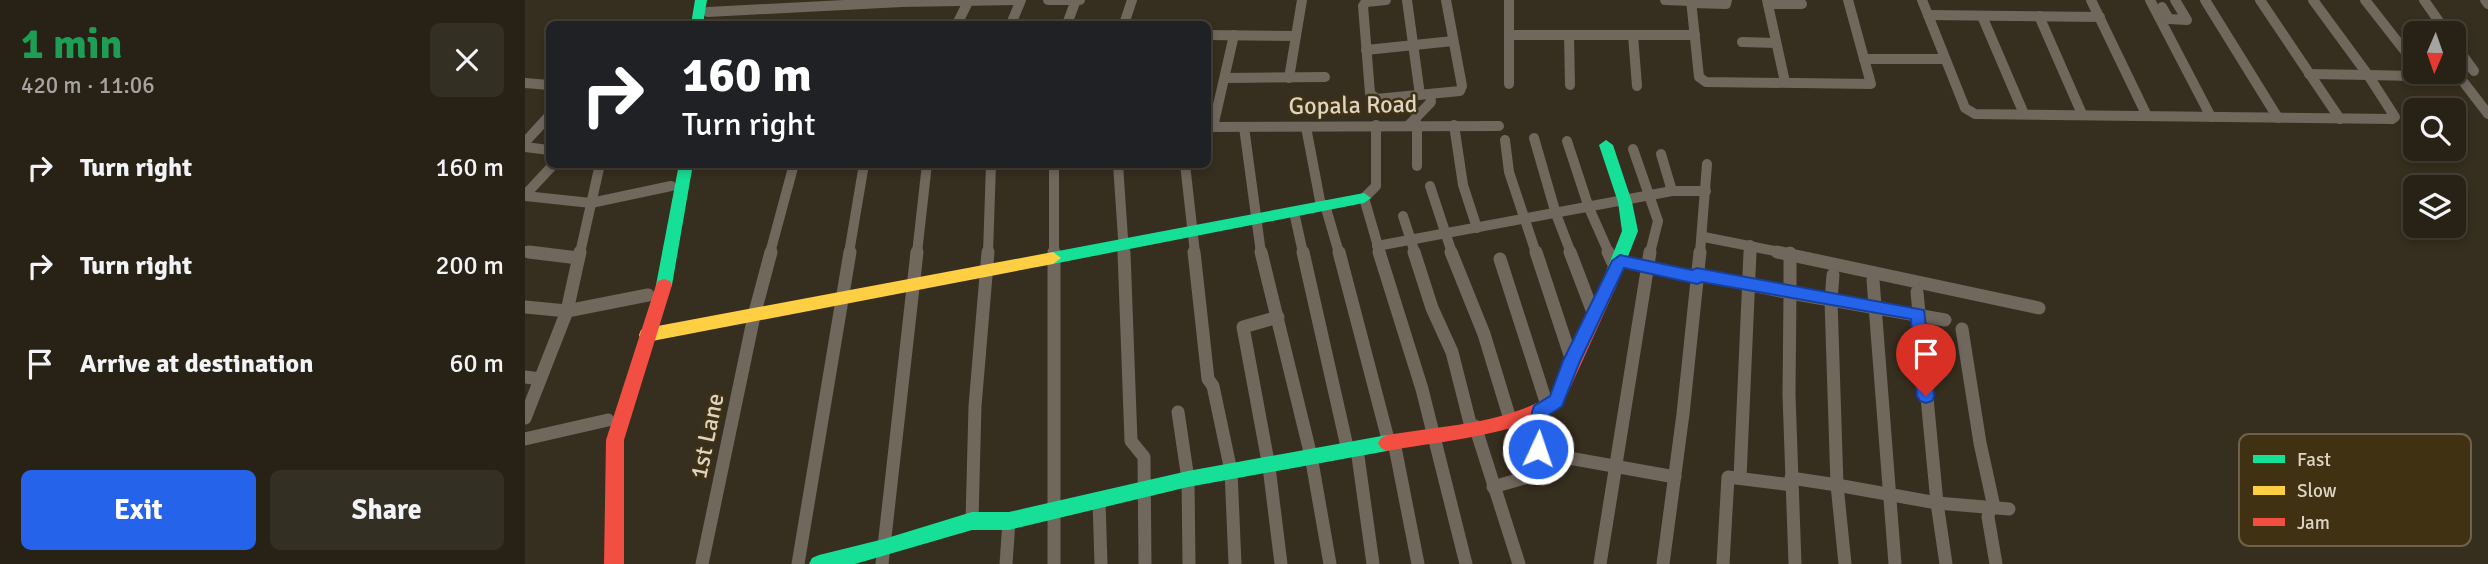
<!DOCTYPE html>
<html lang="en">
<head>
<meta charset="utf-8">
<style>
	body { margin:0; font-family:Signika,sans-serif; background:#342f23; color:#f1f3f6; height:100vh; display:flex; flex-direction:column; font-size:26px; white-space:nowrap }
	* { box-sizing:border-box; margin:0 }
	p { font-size:23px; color:#a5a4a1 }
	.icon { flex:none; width:38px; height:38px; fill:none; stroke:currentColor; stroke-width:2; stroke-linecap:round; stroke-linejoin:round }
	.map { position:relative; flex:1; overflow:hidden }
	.panel { display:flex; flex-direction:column; background:#282216; width:525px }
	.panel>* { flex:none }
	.top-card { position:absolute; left:21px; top:21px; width:665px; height:147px; border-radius:10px; box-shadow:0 4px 10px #0003,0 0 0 2px #443f35; background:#202124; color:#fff; overflow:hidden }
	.needle { width:46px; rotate:182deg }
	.controls { position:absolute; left:1878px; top:21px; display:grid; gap:14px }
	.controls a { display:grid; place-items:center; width:63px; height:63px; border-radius:10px; background:#282216; box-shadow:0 4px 10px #0003,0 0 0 2px #443f35; font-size:35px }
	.pin { position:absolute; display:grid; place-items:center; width:60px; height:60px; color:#fff; margin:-72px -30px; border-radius:50% 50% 50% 0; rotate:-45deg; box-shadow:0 0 7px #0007 }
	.pin .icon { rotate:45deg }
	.me { position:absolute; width:77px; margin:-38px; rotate:3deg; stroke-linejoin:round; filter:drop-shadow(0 0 5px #0008) }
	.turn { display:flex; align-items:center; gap:24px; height:147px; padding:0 21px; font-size:32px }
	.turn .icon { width:91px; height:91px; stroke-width:2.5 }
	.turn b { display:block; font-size:49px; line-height:60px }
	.round { display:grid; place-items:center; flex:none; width:74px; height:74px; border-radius:10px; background:#342f23 }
	.summary { display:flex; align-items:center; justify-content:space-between; height:119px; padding:0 21px }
	h1 { font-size:42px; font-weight:700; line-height:52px; color:#1e9e55 }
	.primary-button { display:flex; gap:14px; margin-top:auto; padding:14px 21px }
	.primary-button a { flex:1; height:80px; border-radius:10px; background:#2563eb; color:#fff; font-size:28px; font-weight:700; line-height:80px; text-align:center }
	.primary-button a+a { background:#342f23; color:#f1f3f6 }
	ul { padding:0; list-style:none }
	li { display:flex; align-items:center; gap:21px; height:98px; padding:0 21px }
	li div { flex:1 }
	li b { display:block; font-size:26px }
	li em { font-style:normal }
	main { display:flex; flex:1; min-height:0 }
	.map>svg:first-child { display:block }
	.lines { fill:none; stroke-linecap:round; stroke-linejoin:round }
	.street-far1 { stroke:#70675d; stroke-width:10 }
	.street { stroke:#70675d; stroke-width:13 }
	.fast { fill:#16e098; fill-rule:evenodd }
	.slow { fill:#ffcf43; fill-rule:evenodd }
	.jam { fill:#f24e42; fill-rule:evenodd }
	.route { fill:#2563eb; stroke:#184099; stroke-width:2 }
	.labels { text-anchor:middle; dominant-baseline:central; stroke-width:5; stroke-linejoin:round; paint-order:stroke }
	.street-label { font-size:24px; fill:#ddd4c3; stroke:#403113 }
	.key { fill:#403113; stroke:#6f6248; stroke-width:2 }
	.key-label { font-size:19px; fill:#ddd4c3 }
</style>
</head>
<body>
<main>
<section class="panel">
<div class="summary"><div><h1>1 min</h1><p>420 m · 11:06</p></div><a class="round"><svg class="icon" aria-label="close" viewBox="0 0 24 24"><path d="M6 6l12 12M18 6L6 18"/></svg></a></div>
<ul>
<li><svg class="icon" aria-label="right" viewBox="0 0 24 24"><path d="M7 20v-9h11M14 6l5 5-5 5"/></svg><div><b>Turn right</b></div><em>160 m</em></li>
<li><svg class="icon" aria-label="right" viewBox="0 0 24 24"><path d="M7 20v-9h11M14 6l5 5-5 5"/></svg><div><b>Turn right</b></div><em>200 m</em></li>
<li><svg class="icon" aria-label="arrive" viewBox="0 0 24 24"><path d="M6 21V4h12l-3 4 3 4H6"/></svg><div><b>Arrive at destination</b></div><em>60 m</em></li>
</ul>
<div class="primary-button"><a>Exit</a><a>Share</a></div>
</section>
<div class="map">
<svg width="1963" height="564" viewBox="0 0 1963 564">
	<rect width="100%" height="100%" fill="#362e1e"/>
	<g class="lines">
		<g class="street-far1">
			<path d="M523,0H555"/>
			<path d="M842,0L838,6L845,93L851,99L935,91L937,86L921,0"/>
			<path d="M882,0L895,95"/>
			<path d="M984,0V84"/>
			<path d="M1140,0L1166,1"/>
			<path d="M1166,0L1174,77L1181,82L1346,84L1323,0"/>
			<path d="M1242,0L1260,82"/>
			<path d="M1397,0L1440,108L1450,114L1867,119L1870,117L1843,75L1889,76L1919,72"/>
			<path d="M1566,0L1622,116"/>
			<path d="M1625,0L1686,117"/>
			<path d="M1680,0L1753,118"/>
			<path d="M1735,0L1815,119"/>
			<path d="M1788,0L1843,75"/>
			<path d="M1840,0L1890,64"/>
			<path d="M1899,0L1922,33"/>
			<path d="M1960,0L1963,4"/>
			<path d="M841,2L861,0"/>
			<path d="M1167,3L1201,4L1202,0"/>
			<path d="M1243,4H1277"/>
			<path d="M1637,7L1644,19L1662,20L1650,0"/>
			<path d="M183,12L377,2L495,0"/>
			<path d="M1403,15L1575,17"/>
			<path d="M1457,16L1499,114"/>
			<path d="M1514,16L1557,114"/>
			<path d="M432,24L443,2"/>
			<path d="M486,24L496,0"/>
			<path d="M542,24L551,0"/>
			<path d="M599,24L607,0"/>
			<path d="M682,35L771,36"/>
			<path d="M984,35H1170"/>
			<path d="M1044,35L1045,85"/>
			<path d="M1108,35L1112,86"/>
			<path d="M1217,42L1251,43"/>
			<path d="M1928,42L1949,71"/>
			<path d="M841,50L928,41"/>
			<path d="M1339,59H1419"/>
			<path d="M1930,71L1963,114"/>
			<path d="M1784,74L1843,75"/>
			<path d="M700,78L800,77"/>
			<path d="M764,78L777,0"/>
			<path d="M0,83L24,85"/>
			<path d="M892,124V166"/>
			<path d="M851,125V186L839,198L855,253"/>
			<path d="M884,125L906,102L905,95"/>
			<path d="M929,125L938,185L952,228"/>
			<path d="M682,127L974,126"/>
			<path d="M688,127L709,35"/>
			<path d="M719,127L736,253"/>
			<path d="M781,127L796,206"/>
			<path d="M1009,138L1031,214L1046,253"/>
			<path d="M980,140L984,172L1011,253"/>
			<path d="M1042,141L1064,208L1084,253"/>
			<path d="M0,142L24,116"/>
			<path d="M0,147L24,150"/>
			<path d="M1108,149L1133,221L1125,253"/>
			<path d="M1136,154L1147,191"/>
			<path d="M529,164V253"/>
			<path d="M593,164L599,253"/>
			<path d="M660,164L670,253"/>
			<path d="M905,186L927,253"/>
			<path d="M0,195L29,164"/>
			<path d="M0,196L66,203L146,186"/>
			<path d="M800,205L814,253"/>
			<path d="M769,212L778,253"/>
			<path d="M878,216L890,253"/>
			<path d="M1179,237L1260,253"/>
			<path d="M852,246L1147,191H1181"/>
			<path d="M0,251L18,253"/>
			<path d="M55,253L75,164"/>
			<path d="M245,253L269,164"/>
			<path d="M324,253L339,164"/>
			<path d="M392,253L402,164"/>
			<path d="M463,253L466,164"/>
			<path d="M1175,253L1182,164"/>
			<path d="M1225,253V245"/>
		</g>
		<g class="street">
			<path d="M4,252L53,258"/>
			<path d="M529,252V564"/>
			<path d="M599,252L606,441L619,457L620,564"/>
			<path d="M669,252L683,379L688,386L706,471L710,564"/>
			<path d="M736,252L786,456L805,564"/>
			<path d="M778,252L823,451"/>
			<path d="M814,252L864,443"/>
			<path d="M854,252L897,389L941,564"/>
			<path d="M889,252L907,308L927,352L946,427"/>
			<path d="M926,252L959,334L985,419"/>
			<path d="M1011,252L1047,361"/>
			<path d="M1045,252L1069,315"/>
			<path d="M1083,252L1091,269"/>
			<path d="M1252,252L1514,308"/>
			<path d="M1265,253V293L1306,300L1312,485L1412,503L1484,509"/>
			<path d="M975,259L1023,408"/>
			<path d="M1095,261L1172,277"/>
			<path d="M1172,274L1265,293L1264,395L1270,564"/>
			<path d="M1308,275L1306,300L1420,320"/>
			<path d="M1348,280L1370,564"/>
			<path d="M1392,292L1412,503L1421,564"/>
			<path d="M0,307L42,311L123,295"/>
			<path d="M753,317L718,327L744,467L756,564"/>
			<path d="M1437,329L1455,443L1469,507"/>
			<path d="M0,377L15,379"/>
			<path d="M653,412L663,479L664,564"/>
			<path d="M1016,412L1013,449L1016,453L1150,477"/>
			<path d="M0,418L42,311L55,252"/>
			<path d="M950,426L994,564"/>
			<path d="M0,439L83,420"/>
			<path d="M869,442L893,564"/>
			<path d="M832,449L848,564"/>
			<path d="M1215,478L1225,252"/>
			<path d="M1266,478L1312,485L1320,564"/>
			<path d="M968,487L1003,477L1014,452"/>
			<path d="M574,501L576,564"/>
			<path d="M1465,507L1463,517L1471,564"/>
			<path d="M447,521L450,406L463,252"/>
			<path d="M177,564L229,316L246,252"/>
			<path d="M273,564L325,252"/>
			<path d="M357,564L392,252"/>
			<path d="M481,564L484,521"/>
			<path d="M1075,564L1125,252"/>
			<path d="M1138,564L1158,414L1175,252"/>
			<path d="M1198,564L1203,477L1267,485"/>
		</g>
		<g class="fast">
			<path d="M170,0H182L178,24H166Z"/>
			<path d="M1081,140L1088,145L1107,202L1113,231L1091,287L1089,291H1077L1075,287L1097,231L1093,202L1074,145Z"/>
			<path d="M154,164H168L147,285L145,289H133L131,285Z"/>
			<path d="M839,193L846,198L839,203L528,264L520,258L528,252Z"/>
			<path d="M862,435L868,438L871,443L868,448L862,451L663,487L484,530H447L330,564H284L287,558L294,555L359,539L447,512H484L663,471Z"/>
		</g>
		<path class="slow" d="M528,252L536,258L528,264L122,342L116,340L114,335L116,330L122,328Z"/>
		<g class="jam">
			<path d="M139,279L145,281L147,285L99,440V564H79L81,440L131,285L133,281Z"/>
			<path d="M1083,281L1089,283L1091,287L1037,406C986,437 919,440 862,451L856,448L853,443L856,438L862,435C915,426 978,424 1025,396L1075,287L1077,283Z"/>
		</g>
	</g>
	<path class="route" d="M1095,255L1167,270L1172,268L1399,310L1409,396L1407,401L1401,403L1395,401L1392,396L1386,319L1177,282L1172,284L1099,268L1055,361L1037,406L1024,415L1020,455L1013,457L1007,455L1004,449L1007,412L1009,406L1025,396L1038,361L1087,261Z"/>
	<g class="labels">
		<g class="street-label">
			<text transform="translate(828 105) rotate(-1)">Gopala Road</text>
			<text transform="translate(182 436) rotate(-78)">1st Lane</text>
		</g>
	</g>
	<rect x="1714" y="434" width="232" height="112" rx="10" class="key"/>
	<rect x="1728" y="455" width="32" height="8" fill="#16e098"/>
	<rect x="1728" y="486" width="32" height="9" fill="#ffcf43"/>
	<rect x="1728" y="518" width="32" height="8" fill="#f24e42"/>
	<g class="key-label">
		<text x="1772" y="466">Fast</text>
		<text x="1772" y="497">Slow</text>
		<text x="1772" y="529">Jam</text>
	</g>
</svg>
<div class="controls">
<a><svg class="needle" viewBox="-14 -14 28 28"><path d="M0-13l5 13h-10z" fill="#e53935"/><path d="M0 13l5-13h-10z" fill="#a5a4a1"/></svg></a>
<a><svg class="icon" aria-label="search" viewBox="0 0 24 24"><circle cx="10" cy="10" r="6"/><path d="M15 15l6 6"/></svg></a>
<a><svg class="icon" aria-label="layers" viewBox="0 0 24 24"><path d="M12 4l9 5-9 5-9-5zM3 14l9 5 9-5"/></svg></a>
</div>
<div class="pin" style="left:1401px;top:396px;background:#d93025"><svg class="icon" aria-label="arrive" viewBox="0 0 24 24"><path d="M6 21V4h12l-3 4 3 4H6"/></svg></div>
<svg class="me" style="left:1013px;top:449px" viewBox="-20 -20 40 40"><circle r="17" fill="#2563eb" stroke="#fff" stroke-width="3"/><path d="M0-11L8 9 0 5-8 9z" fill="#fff"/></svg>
<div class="top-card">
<div class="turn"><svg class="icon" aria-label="right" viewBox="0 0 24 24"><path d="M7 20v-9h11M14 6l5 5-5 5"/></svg><div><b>160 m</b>Turn right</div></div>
</div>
</div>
</main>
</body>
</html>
